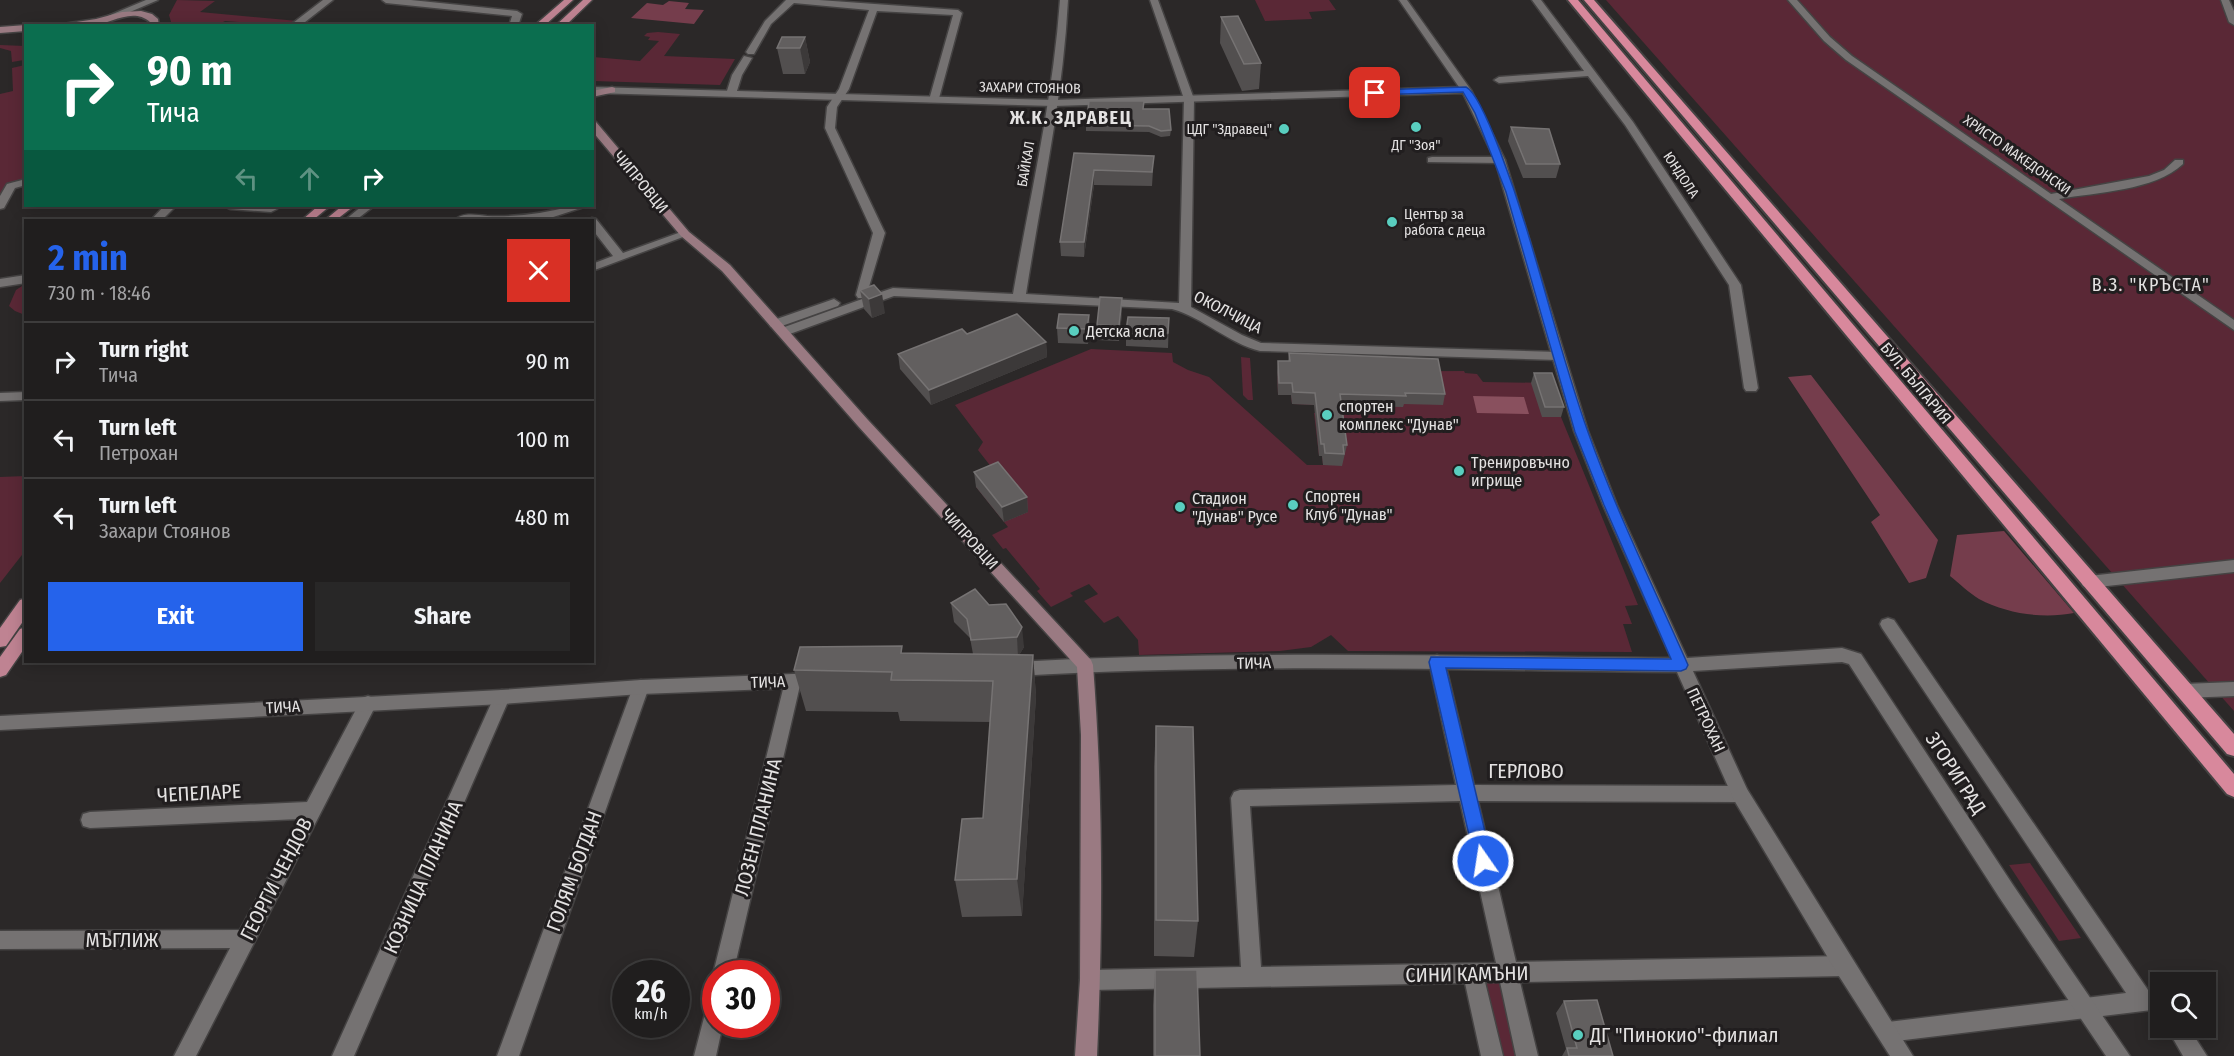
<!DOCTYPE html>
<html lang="en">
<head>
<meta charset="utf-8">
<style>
	body { margin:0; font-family:"Fira Sans Condensed",sans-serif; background:#282727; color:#f1f3f6; height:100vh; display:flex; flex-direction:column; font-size:22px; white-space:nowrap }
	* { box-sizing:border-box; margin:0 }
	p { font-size:20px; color:#a2a2a4 }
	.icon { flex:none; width:33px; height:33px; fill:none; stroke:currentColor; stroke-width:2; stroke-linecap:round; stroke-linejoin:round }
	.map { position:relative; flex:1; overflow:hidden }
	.side { position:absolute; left:24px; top:219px; width:570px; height:444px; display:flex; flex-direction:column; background:#201e1e; border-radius:0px; box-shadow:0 3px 15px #0003,0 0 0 2px #3d3c3c }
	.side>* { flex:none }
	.top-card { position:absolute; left:24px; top:24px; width:570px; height:183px; border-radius:0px; box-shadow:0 3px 15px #0003,0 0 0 2px #3d3c3c; background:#0b6e4f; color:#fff; overflow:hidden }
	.controls { position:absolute; left:2150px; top:972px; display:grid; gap:12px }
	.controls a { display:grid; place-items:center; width:66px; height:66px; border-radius:0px; background:#201e1e; box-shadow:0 3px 15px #0003,0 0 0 2px #3d3c3c; font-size:30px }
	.speed { position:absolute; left:612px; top:960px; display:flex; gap:12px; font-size:30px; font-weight:700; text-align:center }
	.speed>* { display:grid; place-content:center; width:78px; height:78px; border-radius:50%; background:#201e1e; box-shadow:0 3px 15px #0003,0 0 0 2px #3d3c3c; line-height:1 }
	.speed small { font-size:15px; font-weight:400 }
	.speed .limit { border:9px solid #d22; background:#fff; color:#111 }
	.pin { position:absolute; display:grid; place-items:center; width:51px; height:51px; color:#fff; margin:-26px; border-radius:12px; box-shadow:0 3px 9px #0006 }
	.me { position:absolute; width:66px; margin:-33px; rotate:347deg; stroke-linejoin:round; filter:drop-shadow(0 0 4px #0008) }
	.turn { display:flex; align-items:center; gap:21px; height:126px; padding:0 24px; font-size:27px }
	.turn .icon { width:78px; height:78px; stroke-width:2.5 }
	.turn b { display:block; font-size:42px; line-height:51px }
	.lanes { display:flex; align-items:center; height:57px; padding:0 24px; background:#0003; justify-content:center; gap:30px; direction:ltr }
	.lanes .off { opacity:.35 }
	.round { display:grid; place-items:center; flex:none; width:63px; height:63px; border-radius:0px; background:#282727 }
	.summary { display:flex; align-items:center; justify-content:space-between; height:102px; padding:0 24px }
	h1 { font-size:36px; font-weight:700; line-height:45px; color:#2563eb }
	.button { display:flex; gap:12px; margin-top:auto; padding:12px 24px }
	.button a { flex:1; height:69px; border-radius:0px; background:#2563eb; color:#fff; font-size:24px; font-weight:700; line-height:69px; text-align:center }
	.button a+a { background:#282727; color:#f1f3f6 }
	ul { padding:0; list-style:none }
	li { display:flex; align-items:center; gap:18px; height:78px; padding:0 24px; border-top:2px solid #3d3c3c }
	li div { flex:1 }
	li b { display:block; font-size:22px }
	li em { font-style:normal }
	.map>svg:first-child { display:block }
	.green { fill:#5a2836 }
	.forest { fill:#753d4c }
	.water { fill:#89505e }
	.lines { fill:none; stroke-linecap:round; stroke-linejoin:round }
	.minor-casing { stroke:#454343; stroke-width:3 }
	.tertiary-casing { stroke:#454343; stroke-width:3 }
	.secondary-casing { stroke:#454343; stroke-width:3 }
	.primary-casing { stroke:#454343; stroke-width:3 }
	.trunk-casing { stroke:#454343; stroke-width:4 }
	.minor { fill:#757272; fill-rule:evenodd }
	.tertiary { fill:#757272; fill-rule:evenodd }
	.secondary { fill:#9a7a82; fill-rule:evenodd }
	.primary { fill:#bf8392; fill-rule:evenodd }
	.trunk { fill:#d8889c; fill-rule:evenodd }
	.wall { fill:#524f4f }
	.shaded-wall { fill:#3c3939 }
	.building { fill:#625f5f; stroke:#767373; stroke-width:1.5 }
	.route { fill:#2563eb; stroke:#184099; stroke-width:1.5 }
	.poi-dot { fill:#59cebf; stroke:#211e1f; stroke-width:2 }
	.labels { text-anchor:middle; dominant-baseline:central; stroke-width:6; stroke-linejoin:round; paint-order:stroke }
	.far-street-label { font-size:14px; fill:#e4e2e2; stroke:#211e1f }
	.far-poi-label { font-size:14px; fill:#e4e2e2; stroke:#211e1f; text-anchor:end }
	.street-label { font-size:16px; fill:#e4e2e2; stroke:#211e1f }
	.poi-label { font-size:16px; fill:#e4e2e2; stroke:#211e1f; text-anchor:start }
	.far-district-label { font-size:18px; font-weight:bold; letter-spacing:1.5px; fill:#e4e2e2; stroke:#211e1f }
	.neighbourhood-label { font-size:18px; letter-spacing:1.5px; fill:#e4e2e2; stroke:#211e1f }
	.near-street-label { font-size:20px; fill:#e4e2e2; stroke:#211e1f }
	.near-poi-label { font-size:20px; fill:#e4e2e2; stroke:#211e1f; text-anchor:start }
</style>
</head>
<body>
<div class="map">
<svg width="2234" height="1056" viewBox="0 0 2234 1056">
	<rect width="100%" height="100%" fill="#2b2828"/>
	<g class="green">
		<path d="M177,0L215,1L200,12L298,21L291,26L225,21L217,25H172L169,15Z"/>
		<path d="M1255,0H1329L1336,10L1309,12L1312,19L1265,21Z"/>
		<path d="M1606,0H2228L2234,14V711Z"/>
		<path d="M658,32L680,34L664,56L735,59L720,85L593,81V57L640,61L659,41L648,40L650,37L644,36L647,33Z"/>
		<path d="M0,45L25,46V182L11,186L0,206V94L13,91L12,68L25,65L24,60L12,62L11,51L0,48Z"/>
		<path d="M25,284V315L15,311L9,306L16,290Z"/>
		<path d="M1091,349L1172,353L1173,362L1188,370L1209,377L1307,465H1323L1322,456H1319L1314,413H1318L1317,405L1292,404L1291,395H1278L1277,372L1464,371L1465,373L1477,374L1483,382L1549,383L1561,417L1638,605L1625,606L1632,624H1623L1632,652L1348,651L1331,635L1311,647L1280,651L1139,655L1138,640L1118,616L1104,623L1084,601L1098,594L1089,584L1070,593L1073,596L1051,607L1037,591L1040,589L1006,548L1003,549L992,535L1008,527L976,487L999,477L978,450L983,442L955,405Z"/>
		<path d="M1241,357L1250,358L1253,400H1248L1243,395Z"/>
		<path d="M26,476L25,551L0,583V477Z"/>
		<path d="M2030,863L2081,938L2059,941L2009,865Z"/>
		<path d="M1500,980L1517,1056H1502L1485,981Z"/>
	</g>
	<g class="forest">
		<path d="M669,1L689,3L685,9L704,10L694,24L631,18L647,3L663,5Z"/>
		<path d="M1811,375L1938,540L1926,578L1909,583L1871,522L1880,515L1788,377Z"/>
		<path d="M2004,531L2074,613C2043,619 2008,614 1979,599C1969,593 1959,583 1950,576L1957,535Z"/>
	</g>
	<path class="water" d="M1473,396L1524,397L1529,414L1477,413Z"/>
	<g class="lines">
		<defs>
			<g id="minor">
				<path d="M323,0H333L300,26H289Z"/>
				<path d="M382,0H411L517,11L522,14L518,26H509L512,16L386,3Z"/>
				<path d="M786,0H819L958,10L962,13L938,102L929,100L953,15L877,11L849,89L837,107L835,128L885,233L866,297L893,288L1013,294C1030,196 1053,99 1060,0H1068C1063,99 1041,196 1026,294L1179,303L1184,99L1150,0H1158L1194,99L1191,307L1242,335L1261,343L1558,352L1564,356L1558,360L1260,351C1228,343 1204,318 1172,309L894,296L787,335H779L777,332L779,329L865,298H858L856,295L873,233L825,128L827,107L839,89L869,10L794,3L771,24L754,54H748L746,52L765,21Z"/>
				<path d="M1532,0H1541L1633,122L1741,285L1758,388L1756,391H1746L1744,388L1729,285L1625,125L1588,76L1499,83L1494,80L1499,77L1584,71Z"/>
				<path d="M1788,0H1797L1830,37L1852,56L2051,194L2149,176L2164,170L2175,160H2183V164C2154,191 2097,192 2059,199L2234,320V330L1846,60L1824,41Z"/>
				<path d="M2221,0H2229L2234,11V25L2229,22Z"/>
				<path d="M744,56L752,58L742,75L736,94L727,96L726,94L732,75Z"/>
				<path d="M1432,157H1500L1505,160L1500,163L1428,162V158Z"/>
				<path d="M26,179V185L15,188L4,208L0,209V196L7,184Z"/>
				<path d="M164,206H176L162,220H151Z"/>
				<path d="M224,206H269L277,209L271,212L230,209Z"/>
				<path d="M362,206H374L356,220H345Z"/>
				<path d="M571,206H587L544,220H455C463,212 476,215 487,216C516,217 543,214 571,206Z"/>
				<path d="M592,218L596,219L623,253L681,232L685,231L691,234L592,271V264L613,256L592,229V220H587Z"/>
				<path d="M26,275V283L0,287V279Z"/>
				<path d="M834,299L840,303L838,306L779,327H771L769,324L771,321Z"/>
				<path d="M26,392V400L0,401V393Z"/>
				<path d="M2234,560V572L2089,588L2083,586L2081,582L2083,578L2089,576Z"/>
				<path d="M1888,618L1894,620L2148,990H2160V1013L2152,1010L1888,1042L1881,1039L1878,1032L1881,1025L1888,1022L2126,993L1882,628L1880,624L1882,620Z"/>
				<path d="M1437,655L1443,657L1445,662L1474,785L1740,786L1746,788L1749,794L1746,800L1740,802L1478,801L1516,962L1844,956L1851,959L1854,966L1851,973L1844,976L1520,982L1538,1056H1516L1500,982H1485L1503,1056H1481L1465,983L1090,990L1083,987L1080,980L1083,973L1090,970L1241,967L1231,798L1234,792L1240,790L1456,785L1429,662L1431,657ZM1460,801L1496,963L1261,967L1250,806Z"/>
				<path d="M793,674L799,676L801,681L733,974H716V980L713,974L785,681L787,676Z"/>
				<path d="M641,680L647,682L649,687L519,1056H497L633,687L635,682Z"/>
				<path d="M2234,682V696L2184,698L2178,696L2176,691L2178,686L2184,684Z"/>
				<path d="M502,690L508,692L510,697L354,1056H332L494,697L496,692Z"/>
				<path d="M368,696L374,698L377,703L196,1056H174L230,948L0,949V931L240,930L299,819L90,828L83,826L81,820L83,814L90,812L307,802L362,698Z"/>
				<path d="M716,1000V1024H723L716,1056H694L706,1010L709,1003Z"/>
				<path d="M2167,1028H2189L2207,1056H2183Z"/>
			</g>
			<g id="tertiary">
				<path d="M146,0H158L116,18L108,16Z"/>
				<path d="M1399,0H1407L1471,90L1505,160L1588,431L1617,505L1687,658L1842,648L1861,654L2013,885L2130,1056H2106L1999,897L1849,664L1842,662L1693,671L1747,789L1913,1056H1890L1837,973L1734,800L1677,672C1457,670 1236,663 1016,676L1010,674L1008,669L1010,664L1016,662C1234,650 1453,656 1671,658L1603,505L1574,431L1495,160L1463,93L1054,106L592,93V87L1054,100L1459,87Z"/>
				<path d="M818,673L824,675L826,680L824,685L818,687L641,694L502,704L0,730V716L502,690L641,680Z"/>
			</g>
			<g id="secondary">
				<path d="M141,11L152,14L158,19L159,26H150V22C132,7 111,24 92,26C78,27 64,26 50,26L96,19L122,12Z"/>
				<path d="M26,25V31L0,33V27Z"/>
				<path d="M612,87L615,88V92L592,97V91Z"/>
				<path d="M592,121L596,122L689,232L730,265L868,420L1091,660L1093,665C1103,795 1103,926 1097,1056H1075L1080,980L1081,735L1077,667L858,426L722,271L681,236L592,131Z"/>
			</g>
			<g id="primary">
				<path d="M564,0H573L544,26H534Z"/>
				<path d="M583,0H592L565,26H555Z"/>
				<path d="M318,206H330L313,220H302Z"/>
				<path d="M342,206H354L336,220H325Z"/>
				<path d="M26,598V617L6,646L0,647V628L20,600Z"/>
				<path d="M26,627V646L6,675L0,677V657L20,629Z"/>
			</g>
			<g id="trunk">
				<path d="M1568,0H1578L2234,774V797L2227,794Z"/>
				<path d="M1584,0H1594L2234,734V756L2227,754Z"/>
			</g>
		</defs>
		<use href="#minor" class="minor-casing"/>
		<use href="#tertiary" class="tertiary-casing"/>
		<use href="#secondary" class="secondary-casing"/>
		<use href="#primary" class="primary-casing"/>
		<use href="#trunk" class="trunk-casing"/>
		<use href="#minor" class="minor"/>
		<use href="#tertiary" class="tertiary"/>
		<use href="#secondary" class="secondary"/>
		<use href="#primary" class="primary"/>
		<use href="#trunk" class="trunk"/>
	</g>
	<g class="wall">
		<path d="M1221,17L1261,63L1259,89L1242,91L1220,43Z"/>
		<path d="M805,37L810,62L805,74H783L777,48Z"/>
		<path d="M1143,109L1171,130L1170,136L1161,137L1149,132L1086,131V125Z"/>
		<path d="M1511,127L1560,164L1556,178H1523L1508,141Z"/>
		<path d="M1074,153L1153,170L1152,186L1094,185L1084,257L1061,256L1060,242Z"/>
		<path d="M860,290L885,313L872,318L864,309Z"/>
		<path d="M1122,298V313L1119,341L1097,340V325Z"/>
		<path d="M1089,315L1090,330L1088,344L1058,343L1057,328Z"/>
		<path d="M1169,318L1168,348L1126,346V331Z"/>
		<path d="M1046,342L1047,357L931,405L900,369L898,354Z"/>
		<path d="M1289,353L1445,394L1443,405L1404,404L1403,407L1342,406L1347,445L1342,466L1323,465L1322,456H1319L1314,405L1292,404L1291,395H1278L1277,372L1278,361H1288Z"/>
		<path d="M1534,373L1564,407L1561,417H1542L1531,383Z"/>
		<path d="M974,472L1027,497L1028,512L1004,522L976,487Z"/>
		<path d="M951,603L989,605L1006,604L1024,647L1019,655H1033L1036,696L1022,916L962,917L955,880L983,818L990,722L900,721L898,712L806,711L794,670L903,653L973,654L970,638L954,622Z"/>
		<path d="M1156,726L1198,921L1194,957L1154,956V766Z"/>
		<path d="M1155,970L1200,1056H1153V1005Z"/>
		<path d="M1564,1001L1613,1056H1562L1566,1049L1556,1013Z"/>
	</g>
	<g class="shaded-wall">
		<path d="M805,37L810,62L805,74L800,48Z"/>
		<path d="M1094,170V185L1084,257V242Z"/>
		<path d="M882,294L885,313L872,318L869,299Z"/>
		<path d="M1122,298V313L1119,341V326Z"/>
		<path d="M1089,315L1090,330L1088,344L1087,329Z"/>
		<path d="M1046,342L1047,357L931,405L929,390Z"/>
		<path d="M1027,497L1028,512L1004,522L1002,507Z"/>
		<path d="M1022,627L1024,647L1018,657L1017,637Z"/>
		<path d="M1033,655L1036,696L1022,916L1017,879Z"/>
	</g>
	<g class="building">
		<path d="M1238,16L1261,63L1244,64L1221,17Z"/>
		<path d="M782,37H805L800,48H777Z"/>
		<path d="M1089,101H1144L1143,109H1169L1171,130L1161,131L1149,126L1086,125Z"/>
		<path d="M1511,127L1549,129L1560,164H1526Z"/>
		<path d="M1074,153L1154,156L1152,172L1094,170L1084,242H1060Z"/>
		<path d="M874,285L882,294L869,299L860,290Z"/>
		<path d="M1100,297L1122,298L1119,326L1097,325Z"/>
		<path d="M1017,314L1046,342L929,390L898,354L962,329L967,334Z"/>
		<path d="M1059,314L1089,315L1087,329L1057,328Z"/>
		<path d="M1128,317L1169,318L1168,333L1126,331Z"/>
		<path d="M1289,353L1438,359L1445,394L1405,393L1406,396L1340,394L1347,445H1343L1344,454L1325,453L1324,444H1321L1315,393L1293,392L1292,383H1279L1278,361H1290Z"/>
		<path d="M1534,373H1552L1564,407H1545Z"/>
		<path d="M998,462L1027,497L1002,507L974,472Z"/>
		<path d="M975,589L989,605L1006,604L1022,627L1017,637L971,640L967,619L951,603Z"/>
		<path d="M902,646L901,653L1033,655L1017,879L955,880L962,819L983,818L993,681L891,680L892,672L794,670L800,647Z"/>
		<path d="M1156,726L1193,727L1198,921L1156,920Z"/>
		<path d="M1155,970H1197L1200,1056H1155Z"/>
		<path d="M1597,1000L1613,1056H1569L1567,1048H1577L1564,1001Z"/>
	</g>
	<path class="route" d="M1466,87C1484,95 1519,204 1526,227C1547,295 1564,365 1588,432C1616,511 1654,588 1688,665L1686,669L1681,671L1446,668L1492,861L1489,867L1483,869L1477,867L1475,861L1429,662L1431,657L1671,659L1604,505L1575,432L1506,192L1475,113L1463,92L1375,95L1371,93L1375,90Z"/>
	<g class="poi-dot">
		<circle cx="1416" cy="127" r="6"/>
		<circle cx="1284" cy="129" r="6"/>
		<circle cx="1392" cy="222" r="6"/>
		<circle cx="1074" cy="331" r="6"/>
		<circle cx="1327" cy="415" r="6"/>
		<circle cx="1459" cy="471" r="6"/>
		<circle cx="1293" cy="505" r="6"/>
		<circle cx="1180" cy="507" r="6"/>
		<circle cx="1578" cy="1035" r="6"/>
	</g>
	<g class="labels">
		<g class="far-street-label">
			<text transform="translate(1030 88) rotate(1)">ЗАХАРИ СТОЯНОВ</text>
			<text transform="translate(2017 155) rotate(35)">ХРИСТО МАКЕДОНСКИ</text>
			<text transform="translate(1026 164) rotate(-80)">БАЙКАЛ</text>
			<text transform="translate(1681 175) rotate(56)">ЮНДОЛА</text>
		</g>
		<g class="far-poi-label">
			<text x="1272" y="129">ЦДГ "Здравец"</text>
			<text x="1416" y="145" text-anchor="middle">ДГ "Зоя"</text>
			<text x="1404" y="214" text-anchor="start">Център за<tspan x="1404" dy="16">работа с деца</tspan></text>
		</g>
		<g class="street-label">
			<text transform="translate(641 182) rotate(50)">ЧИПРОВЦИ</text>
			<text transform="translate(1228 312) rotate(27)">ОКОЛЧИЦА</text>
			<text transform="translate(1916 383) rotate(50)">БУЛ. БЪЛГАРИЯ</text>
			<text transform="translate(970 539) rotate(48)">ЧИПРОВЦИ</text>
			<text transform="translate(1254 663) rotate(-1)">ТИЧА</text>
			<text transform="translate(768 682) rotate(-2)">ТИЧА</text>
			<text transform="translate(283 707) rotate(-3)">ТИЧА</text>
			<text transform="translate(1706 720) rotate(65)">ПЕТРОХАН</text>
		</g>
		<g class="poi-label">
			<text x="1086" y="331">Детска ясла</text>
			<text x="1339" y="406">спортен<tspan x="1339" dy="18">комплекс "Дунав"</tspan></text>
			<text x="1471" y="462">Тренировъчно<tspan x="1471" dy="18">игрище</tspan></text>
			<text x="1305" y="496">Спортен<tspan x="1305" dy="18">Клуб "Дунав"</tspan></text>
			<text x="1192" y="498">Стадион<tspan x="1192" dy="18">"Дунав" Русе</tspan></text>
		</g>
		<g class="far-district-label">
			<text x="1071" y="118">Ж.К. ЗДРАВЕЦ</text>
		</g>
		<g class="neighbourhood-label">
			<text x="2151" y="285">В.З. "КРЪСТА"</text>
		</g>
		<g class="near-street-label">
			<text x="1526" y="771">ГЕРЛОВО</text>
			<text transform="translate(1956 773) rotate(57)">ЗГОРИГРАД</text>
			<text transform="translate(199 793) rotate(-3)">ЧЕПЕЛАРЕ</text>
			<text transform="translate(758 827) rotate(-76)">ЛОЗЕН ПЛАНИНА</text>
			<text transform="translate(574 871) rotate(-70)">ГОЛЯМ БОГДАН</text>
			<text transform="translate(423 877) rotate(-66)">КОЗНИЦА ПЛАНИНА</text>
			<text transform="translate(276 879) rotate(-63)">ГЕОРГИ ЧЕНДОВ</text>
			<text x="122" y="940">МЪГЛИЖ</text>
			<text transform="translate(1467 974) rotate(-1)">СИНИ КАМЪНИ</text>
		</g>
		<g class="near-poi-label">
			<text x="1590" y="1035">ДГ "Пинокио"-филиал</text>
		</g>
	</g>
</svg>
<div class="controls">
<a><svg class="icon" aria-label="search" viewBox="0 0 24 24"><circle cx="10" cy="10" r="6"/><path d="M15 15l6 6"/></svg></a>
</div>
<div class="speed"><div>26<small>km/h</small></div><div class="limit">30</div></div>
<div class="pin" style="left:1375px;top:93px;background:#d93025"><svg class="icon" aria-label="arrive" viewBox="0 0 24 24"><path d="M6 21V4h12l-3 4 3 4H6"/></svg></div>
<svg class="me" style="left:1483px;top:861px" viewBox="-20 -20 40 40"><circle r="17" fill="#2563eb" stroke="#fff" stroke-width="3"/><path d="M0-11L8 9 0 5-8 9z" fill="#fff"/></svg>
<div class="top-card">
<div class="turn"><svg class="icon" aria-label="right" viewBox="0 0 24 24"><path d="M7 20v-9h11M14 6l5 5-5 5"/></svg><div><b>90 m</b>Тича</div></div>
<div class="lanes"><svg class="icon off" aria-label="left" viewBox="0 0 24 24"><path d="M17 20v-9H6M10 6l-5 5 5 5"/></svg><svg class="icon off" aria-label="ahead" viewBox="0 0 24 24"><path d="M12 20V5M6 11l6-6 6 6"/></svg><svg class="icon" aria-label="right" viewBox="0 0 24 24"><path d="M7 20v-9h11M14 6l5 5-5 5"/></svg></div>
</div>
<section class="side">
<div class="summary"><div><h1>2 min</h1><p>730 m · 18:46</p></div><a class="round" style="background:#d93025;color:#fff"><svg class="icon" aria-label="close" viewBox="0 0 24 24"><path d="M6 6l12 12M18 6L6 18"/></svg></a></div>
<ul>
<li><svg class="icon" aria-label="right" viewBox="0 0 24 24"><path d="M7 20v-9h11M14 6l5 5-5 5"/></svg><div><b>Turn right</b><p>Тича</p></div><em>90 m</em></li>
<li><svg class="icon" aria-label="left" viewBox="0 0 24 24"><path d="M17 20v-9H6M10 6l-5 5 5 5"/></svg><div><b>Turn left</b><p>Петрохан</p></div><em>100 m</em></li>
<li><svg class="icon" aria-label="left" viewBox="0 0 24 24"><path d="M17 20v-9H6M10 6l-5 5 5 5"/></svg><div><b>Turn left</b><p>Захари Стоянов</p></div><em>480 m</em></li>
</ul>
<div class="button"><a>Exit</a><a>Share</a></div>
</section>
</div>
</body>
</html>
